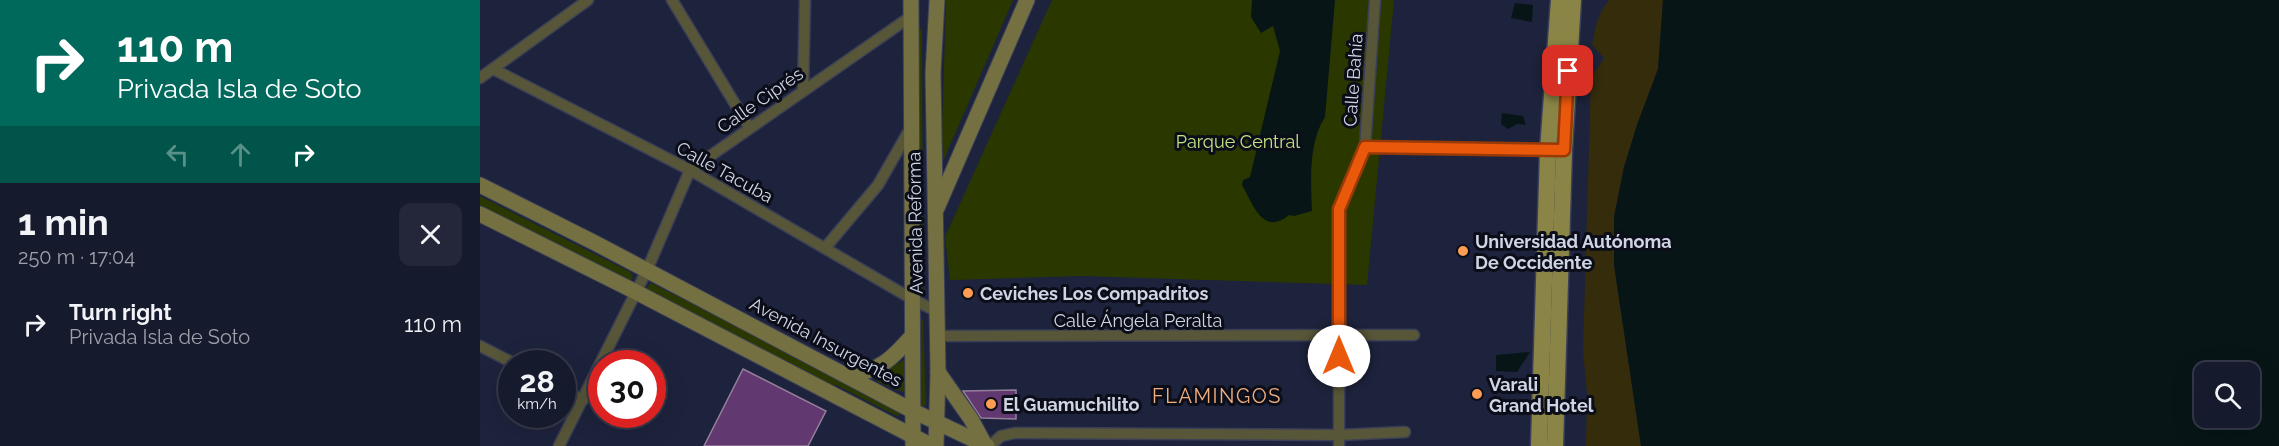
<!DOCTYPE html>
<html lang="en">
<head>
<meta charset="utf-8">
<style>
	body { margin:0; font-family:Raleway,sans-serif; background:#232739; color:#f1f3f6; height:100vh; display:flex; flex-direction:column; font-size:22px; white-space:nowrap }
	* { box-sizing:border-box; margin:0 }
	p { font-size:20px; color:#9ea1aa }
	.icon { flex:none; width:33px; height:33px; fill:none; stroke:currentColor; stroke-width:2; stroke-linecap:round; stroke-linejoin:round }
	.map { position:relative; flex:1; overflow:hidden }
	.panel { display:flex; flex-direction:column; background:#161a2d; width:480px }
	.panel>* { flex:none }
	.banner { background:#00695c; color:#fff; overflow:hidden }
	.buttons { position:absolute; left:1714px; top:362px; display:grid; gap:12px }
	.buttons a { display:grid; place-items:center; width:66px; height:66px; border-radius:12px; background:#161a2d; box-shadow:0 6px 24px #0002,0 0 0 2px #353849; font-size:30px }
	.speed { position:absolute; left:18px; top:350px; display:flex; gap:12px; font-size:30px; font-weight:700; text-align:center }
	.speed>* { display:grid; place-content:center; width:78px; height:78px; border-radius:50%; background:#161a2d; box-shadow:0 6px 24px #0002,0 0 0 2px #353849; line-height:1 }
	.speed small { font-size:15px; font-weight:400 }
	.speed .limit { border:9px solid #d22; background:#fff; color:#111 }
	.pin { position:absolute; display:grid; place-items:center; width:51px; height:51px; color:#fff; margin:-26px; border-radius:12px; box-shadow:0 3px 9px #0006 }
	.me { position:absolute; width:66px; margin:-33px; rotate:0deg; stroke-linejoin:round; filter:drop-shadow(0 0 4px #0008) }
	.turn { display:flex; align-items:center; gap:21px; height:126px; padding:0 18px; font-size:27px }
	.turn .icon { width:78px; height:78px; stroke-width:2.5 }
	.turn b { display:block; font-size:42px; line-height:51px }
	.lanes { display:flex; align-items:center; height:57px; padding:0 18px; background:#0003; justify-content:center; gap:30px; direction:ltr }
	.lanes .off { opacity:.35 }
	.round { display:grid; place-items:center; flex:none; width:63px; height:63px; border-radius:12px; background:#232739 }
	.summary { display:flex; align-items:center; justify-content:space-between; height:102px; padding:0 18px }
	h1 { font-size:36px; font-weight:700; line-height:45px }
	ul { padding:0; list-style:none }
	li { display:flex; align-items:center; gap:18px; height:78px; padding:0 18px }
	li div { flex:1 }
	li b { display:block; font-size:22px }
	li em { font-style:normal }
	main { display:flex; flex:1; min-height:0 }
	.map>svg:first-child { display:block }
	.green { fill:#2a3800 }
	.sand { fill:#342c0b }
	.water { fill:#071517; fill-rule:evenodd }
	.building { fill:#61386f; stroke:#947f9b; stroke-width:1.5 }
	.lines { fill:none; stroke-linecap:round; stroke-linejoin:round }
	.street-casing { stroke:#3a3f57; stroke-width:13 }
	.secondary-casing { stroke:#3a3f57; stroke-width:17 }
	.primary-casing { stroke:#3a3f57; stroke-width:19 }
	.street { stroke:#585638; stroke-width:10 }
	.secondary { stroke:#747041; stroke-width:15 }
	.primary { stroke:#8a8546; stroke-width:16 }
	.route-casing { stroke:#983908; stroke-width:15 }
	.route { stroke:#ea580c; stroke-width:10 }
	.poi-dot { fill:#fc9d53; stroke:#0b0e19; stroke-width:2 }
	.labels { text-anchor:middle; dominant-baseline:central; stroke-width:6; stroke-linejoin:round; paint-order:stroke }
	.street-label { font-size:18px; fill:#d0d5e6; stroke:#0b0e19 }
	.park-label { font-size:18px; fill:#c2e280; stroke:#0b0e19 }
	.poi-label { font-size:18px; font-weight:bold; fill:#d0d5e6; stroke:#0b0e19; text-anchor:start }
	.neighbourhood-label { font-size:20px; letter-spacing:1.5px; fill:#f1ae7f; stroke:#0b0e19 }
</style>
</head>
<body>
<main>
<section class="panel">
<div class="banner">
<div class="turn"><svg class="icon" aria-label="right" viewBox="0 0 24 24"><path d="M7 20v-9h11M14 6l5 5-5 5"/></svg><div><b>110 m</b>Privada Isla de Soto</div></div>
<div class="lanes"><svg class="icon off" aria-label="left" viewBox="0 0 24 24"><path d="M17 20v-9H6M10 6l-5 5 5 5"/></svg><svg class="icon off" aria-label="ahead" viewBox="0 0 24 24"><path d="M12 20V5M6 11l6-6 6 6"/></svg><svg class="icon" aria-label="right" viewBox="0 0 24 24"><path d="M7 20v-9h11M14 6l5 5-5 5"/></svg></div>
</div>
<div class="summary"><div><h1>1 min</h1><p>250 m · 17:04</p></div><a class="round"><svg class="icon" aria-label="close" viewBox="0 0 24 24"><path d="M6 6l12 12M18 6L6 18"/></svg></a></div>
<ul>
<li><svg class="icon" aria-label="right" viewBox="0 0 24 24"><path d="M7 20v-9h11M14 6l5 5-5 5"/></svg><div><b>Turn right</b><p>Privada Isla de Soto</p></div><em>110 m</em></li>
</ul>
</section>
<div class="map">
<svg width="1799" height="446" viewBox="0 0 1799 446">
	<rect width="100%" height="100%" fill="#1d233c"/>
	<g class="green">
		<path d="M466,0H533L461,166Z"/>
		<path d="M572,0H914L887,285L601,276L470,280L465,237Z"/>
		<path d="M438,26L442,30L443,295H435Z"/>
		<path d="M0,196L150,272L153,277L150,282L0,209Z"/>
		<path d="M170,283L175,285L425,412L417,416L356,385L348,387L165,291Z"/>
		<path d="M441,316L443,321L446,405L442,407L439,403L436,319Z"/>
		<path d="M426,359L428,394L398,382L397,374Z"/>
	</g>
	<path class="sand" d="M1129,0H1183L1178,69L1157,125L1144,167L1134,217V265L1161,446H1106L1107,393L1103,351L1111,78L1124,58L1112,45C1115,28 1118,13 1129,0Z"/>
	<g class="water">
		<path d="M772,0H855L845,117C828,143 831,181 832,211L814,216L809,215C782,237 773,203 762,185L763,180L770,177L800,51L793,26L781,33L771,17Z"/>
		<path d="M1183,0H1799V446H1161L1134,265V217L1144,167L1157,125L1178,69ZM1725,372H1770V417H1725Z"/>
		<path d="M1035,3L1053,5L1052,22L1031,18Z"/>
		<path d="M1022,113L1043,116L1046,125L1037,124L1028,129L1021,124Z"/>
		<path d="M1050,352L1037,372L1016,371V355Z"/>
	</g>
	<g class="building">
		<path d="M263,369L346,411L328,446H224Z"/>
		<path d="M536,390V419L501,418L483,391Z"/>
	</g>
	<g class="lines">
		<defs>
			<g id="street">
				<path d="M192,0L269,127"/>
				<path d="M13,69L210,170L432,299L456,311"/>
				<path d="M0,78L108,0"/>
				<path d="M323,91L325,0"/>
				<path d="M885,147L1073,150"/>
				<path d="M345,248L398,185L430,129"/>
				<path d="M456,336L934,335"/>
				<path d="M0,346L33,363"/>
				<path d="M82,390L103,400"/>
				<path d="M79,446L167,270L210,170L430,17"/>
				<path d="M510,446L521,436L535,433L859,435L925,432"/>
				<path d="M859,446V209L885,147L895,0"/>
			</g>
			<g id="secondary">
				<path d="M431,0L433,444"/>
				<path d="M0,185L117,244L433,411L507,446"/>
				<path d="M457,208L547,0"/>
				<path d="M0,214L156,292L452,446"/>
				<path d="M458,372L491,419L505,445"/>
				<path d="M370,376C401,369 411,360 432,336"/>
				<path d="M456,446L458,372L453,73L457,0"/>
			</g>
			<g id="primary">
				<path d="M1059,446L1068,150L1079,0"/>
				<path d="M1075,446L1084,150L1093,0"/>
			</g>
		</defs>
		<use href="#street" class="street-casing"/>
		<use href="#secondary" class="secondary-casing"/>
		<use href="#primary" class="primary-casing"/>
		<use href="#street" class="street"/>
		<use href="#secondary" class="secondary"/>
		<use href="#primary" class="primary"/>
	</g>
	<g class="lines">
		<defs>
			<path id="route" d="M859,356V209L885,147L1084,150L1088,71"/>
		</defs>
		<use href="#route" class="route-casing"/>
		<use href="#route" class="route"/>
	</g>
	<g class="poi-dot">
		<circle cx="983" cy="251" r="6"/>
		<circle cx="488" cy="293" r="6"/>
		<circle cx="997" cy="394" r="6"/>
		<circle cx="511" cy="404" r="6"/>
	</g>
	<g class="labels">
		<g class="street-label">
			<text transform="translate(873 80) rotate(-86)">Calle Bahía</text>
			<text transform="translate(280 100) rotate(-35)">Calle Ciprés</text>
			<text transform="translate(245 172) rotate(29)">Calle Tacuba</text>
			<text transform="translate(435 223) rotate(-91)">Avenida Reforma</text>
			<text x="658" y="320">Calle Ángela Peralta</text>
			<text transform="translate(346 342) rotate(28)">Avenida Insurgentes</text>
		</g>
		<g class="park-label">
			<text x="758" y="141">Parque Central</text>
		</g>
		<g class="poi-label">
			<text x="995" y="241">Universidad Autónoma<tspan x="995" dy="21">De Occidente</tspan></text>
			<text x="500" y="293">Ceviches Los Compadritos</text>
			<text x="1009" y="384">Varali<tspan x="1009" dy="21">Grand Hotel</tspan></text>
			<text x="523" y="404">El Guamuchilito</text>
		</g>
		<g class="neighbourhood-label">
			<text x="737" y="396">FLAMINGOS</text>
		</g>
	</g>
</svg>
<div class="buttons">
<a><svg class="icon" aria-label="search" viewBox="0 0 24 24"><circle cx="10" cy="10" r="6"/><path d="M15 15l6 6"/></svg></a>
</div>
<div class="speed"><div>28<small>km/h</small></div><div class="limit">30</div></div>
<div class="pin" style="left:1088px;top:71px;background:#d93025"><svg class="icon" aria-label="arrive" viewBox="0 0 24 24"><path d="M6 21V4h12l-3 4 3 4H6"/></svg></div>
<svg class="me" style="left:859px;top:356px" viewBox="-20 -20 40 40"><circle r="19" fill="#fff"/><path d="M0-13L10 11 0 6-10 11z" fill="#ea580c"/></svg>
</div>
</main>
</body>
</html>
